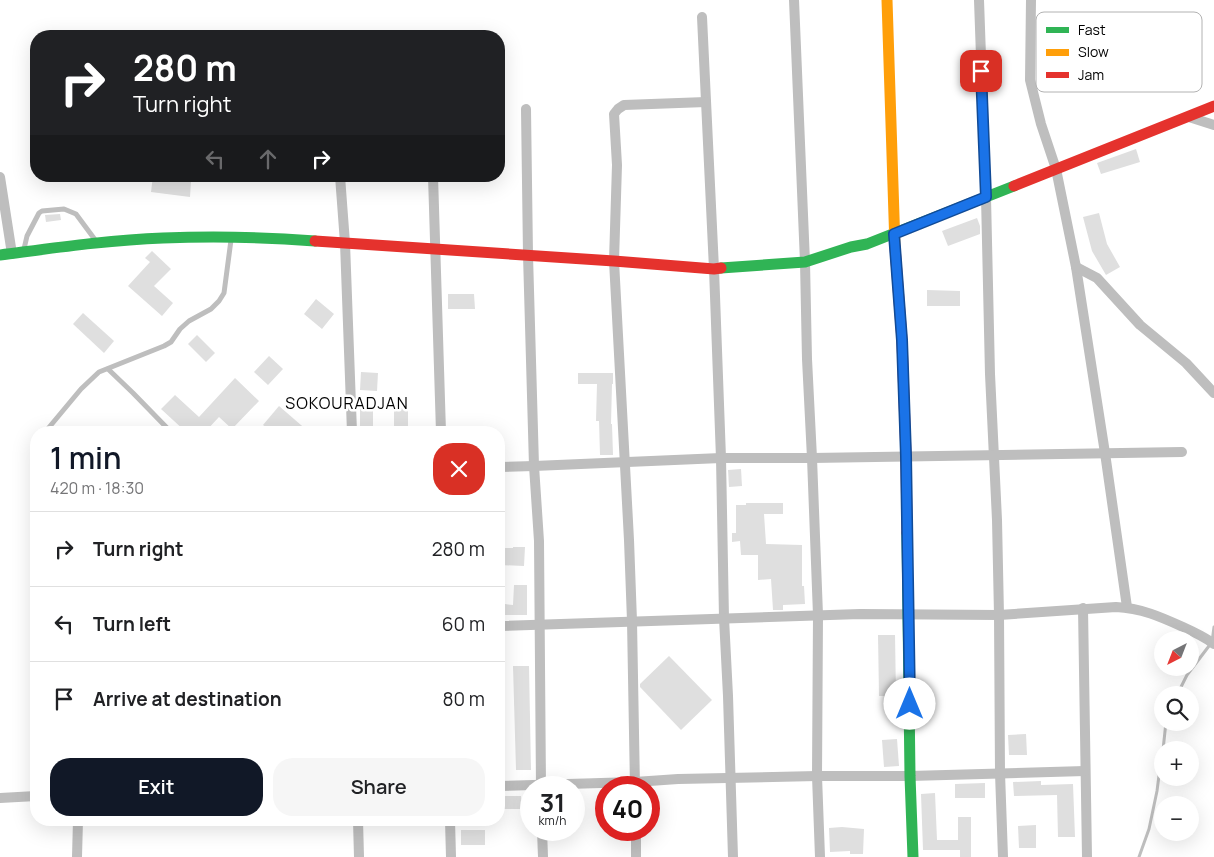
<!DOCTYPE html>
<html lang="en">
<head>
<meta charset="utf-8">
<style>
	body { margin:0; font-family:Manrope,sans-serif; background:#f6f6f6; color:#202124; height:100vh; display:flex; flex-direction:column; font-size:19px; white-space:nowrap }
	* { box-sizing:border-box; margin:0 }
	p { font-size:16px; color:#757577 }
	.icon { flex:none; width:28px; height:28px; fill:none; stroke:currentColor; stroke-width:2; stroke-linecap:round; stroke-linejoin:round }
	.map { position:relative; flex:1; overflow:hidden }
	.side { position:absolute; left:30px; top:426px; width:475px; height:400px; display:flex; flex-direction:column; background:#fff; border-radius:20px; box-shadow:0 5px 20px #0002 }
	.side>* { flex:none }
	.top-card { position:absolute; left:30px; top:30px; width:475px; height:152px; border-radius:20px; box-shadow:0 5px 20px #0002; background:#202124; color:#fff; overflow:hidden }
	.needle { width:32px; rotate:222deg }
	.buttons { position:absolute; left:1154px; top:631px; display:grid; gap:10px }
	.buttons a { display:grid; place-items:center; width:45px; height:45px; border-radius:50%; background:#fff; box-shadow:0 5px 20px #0002; font-size:25px }
	.speed { position:absolute; left:520px; top:776px; display:flex; gap:10px; font-size:25px; font-weight:700; text-align:center }
	.speed>* { display:grid; place-content:center; width:65px; height:65px; border-radius:50%; background:#fff; box-shadow:0 5px 20px #0002; line-height:1 }
	.speed small { font-size:12px; font-weight:400 }
	.speed .limit { border:8px solid #d22; background:#fff; color:#111 }
	.pin { position:absolute; display:grid; place-items:center; width:42px; height:42px; color:#fff; margin:-21px; border-radius:10px; box-shadow:0 2px 8px #0006 }
	.me { position:absolute; width:55px; margin:-28px; rotate:0deg; stroke-linejoin:round; filter:drop-shadow(0 0 4px #0008) }
	.turn { display:flex; align-items:center; gap:18px; height:105px; padding:0 20px; font-size:22px }
	.turn .icon { width:65px; height:65px; stroke-width:2.5 }
	.turn b { display:block; font-size:35px; line-height:42px }
	.lanes { display:flex; align-items:center; height:48px; padding:0 20px; background:#0003; justify-content:center; gap:25px; direction:ltr }
	.lanes .off { opacity:.35 }
	.round { display:grid; place-items:center; flex:none; width:52px; height:52px; border-radius:20px; background:#f6f6f6 }
	.summary { display:flex; align-items:center; justify-content:space-between; height:85px; padding:0 20px }
	h1 { font-size:30px; font-weight:600; line-height:38px; color:#111827 }
	.cta { display:flex; gap:10px; margin-top:auto; padding:10px 20px }
	.cta a { flex:1; height:58px; border-radius:20px; background:#111827; color:#fff; font-size:20px; font-weight:600; line-height:58px; text-align:center }
	.cta a+a { background:#f6f6f6; color:#202124 }
	ul { padding:0; list-style:none }
	li { display:flex; align-items:center; gap:15px; height:75px; padding:0 20px; border-top:1px solid #e0e0e0 }
	li div { flex:1 }
	li b { display:block; font-size:19px }
	li em { font-style:normal }
	.map>svg:first-child { display:block }
	.lines { fill:none; stroke-linecap:round; stroke-linejoin:round }
	.stream { stroke:#bebebe; stroke-width:3 }
	.building { fill:#dfdfdf }
	.lane { stroke:#bebebe; stroke-width:5 }
	.street { stroke:#bebebe; stroke-width:10 }
	.fast { stroke:#30b455; stroke-width:11 }
	.slow { stroke:#ff9f0a; stroke-width:11 }
	.jam { stroke:#e5322d; stroke-width:11 }
	.route-casing { stroke:#114b97; stroke-width:12 }
	.route { stroke:#1a73e8; stroke-width:9 }
	.labels { text-anchor:middle; dominant-baseline:central; stroke-width:5; stroke-linejoin:round; paint-order:stroke }
	.neighbourhood-label { font-size:16px; letter-spacing:1px; fill:#000; stroke:#fff }
	.key { fill:#fff; stroke:#b2b2b2; stroke-width:1 }
	.key-label { font-size:14px; fill:#000 }
</style>
</head>
<body>
<div class="map">
<svg width="1214" height="857" viewBox="0 0 1214 857">
	<rect width="100%" height="100%" fill="#fff"/>
	<g class="lines">
		<g class="stream">
			<path d="M1177,695L1187,675L1212,642L1214,627"/>
			<path d="M1163,750L1166,722"/>
			<path d="M1139,857L1149,829L1157,791L1162,752"/>
		</g>
	</g>
	<g class="building">
		<path d="M1136,149L1140,162L1101,174L1097,163Z"/>
		<path d="M153,176H190L189,181H191L190,197L151,192Z"/>
		<path d="M1099,213L1107,244L1120,267L1106,275L1092,251L1083,217Z"/>
		<path d="M60,214L61,220L46,222L45,215Z"/>
		<path d="M977,218L980,226V234L948,246L942,231Z"/>
		<path d="M152,251L171,269L154,286L173,303L162,316L128,286L150,262L145,258Z"/>
		<path d="M927,290L960,291V306H927Z"/>
		<path d="M448,294H474L475,309H448Z"/>
		<path d="M316,299L334,314L322,329L304,314Z"/>
		<path d="M83,313L114,341L104,353L73,324Z"/>
		<path d="M197,335L215,353L206,362L188,344Z"/>
		<path d="M269,356L283,369L268,385L254,372Z"/>
		<path d="M361,372L378,373L377,391L360,390Z"/>
		<path d="M578,373H613V384H612L611,424H612L613,455H600L599,421H596L597,384H578Z"/>
		<path d="M235,378L259,401L232,429L219,417L205,432H186L161,409L175,395L199,417Z"/>
		<path d="M279,406L309,432H272L263,425Z"/>
		<rect x="394" y="406" width="14" height="23"/>
		<rect x="360" y="407" width="13" height="22"/>
		<path d="M741,469L742,486L729,487L728,470Z"/>
		<path d="M746,503H783V514H764L766,544L802,545V586H804L805,604L783,605V610H773L771,579L758,580V555H741L740,541L732,542V533H736V505H746Z"/>
		<path d="M513,547H525L524,566L499,565V548H513Z"/>
		<path d="M514,585H527V615H505V604L513,605Z"/>
		<path d="M878,635H895L896,696H879Z"/>
		<path d="M669,656L712,700L681,730L640,687V684Z"/>
		<path d="M513,666H529L531,770H516Z"/>
		<path d="M1026,734L1027,755H1009L1008,735Z"/>
		<path d="M897,739L899,766L884,767L882,740Z"/>
		<path d="M1041,781V785L1073,784L1075,837H1058L1057,795L1014,796L1013,782Z"/>
		<path d="M985,783V798H955V784Z"/>
		<path d="M935,793L937,840H958V817H971V857H960V850H923L921,794Z"/>
		<path d="M499,796H521L522,809H499Z"/>
		<path d="M1036,825V848H1019L1018,826Z"/>
		<path d="M842,827L864,829L863,854H850V851L830,852L829,828Z"/>
		<rect x="461" y="830" width="24" height="15"/>
	</g>
	<g class="lines">
		<g class="lane">
			<path d="M24,249L27,236L39,213L42,211L64,209L76,214L96,241"/>
			<path d="M108,369L133,393L171,432"/>
			<path d="M46,431L81,389L99,372L164,346L171,342L180,329L189,321L211,309L219,301L224,293L231,240"/>
		</g>
		<g class="street">
			<path d="M794,0L805,262L807,359L812,458L818,615L817,776L820,857"/>
			<path d="M979,0L986,197L990,374L997,520L999,615L1000,773L1003,857"/>
			<path d="M1031,0L1030,80L1041,124L1056,169L1076,267L1105,453L1127,607"/>
			<path d="M702,17L714,269L721,458L724,618L728,696L733,857"/>
			<path d="M526,109L528,255L534,466L539,541L541,788"/>
			<path d="M1189,117L1214,125"/>
			<path d="M340,176L345,243L352,432"/>
			<path d="M433,176L441,432"/>
			<path d="M0,177L12,254"/>
			<path d="M1076,267L1097,278L1140,325L1186,363L1214,393"/>
			<path d="M499,467L534,466L721,458H812L1182,452"/>
			<path d="M1083,608L1087,857"/>
			<path d="M499,626L860,614L999,615L1116,607C1141,608 1161,617 1183,627C1194,632 1205,637 1214,644"/>
			<path d="M499,786L635,782L678,779L817,776H910L1085,771"/>
			<path d="M635,788L632,621L629,540L614,261L617,165L614,114L618,109L624,105L706,102"/>
			<path d="M0,798L36,796"/>
			<path d="M358,820L359,857"/>
			<path d="M450,820L451,857"/>
			<path d="M542,830L543,857"/>
			<path d="M636,830V857"/>
			<path d="M77,857L78,820"/>
		</g>
		<g class="fast">
			<path d="M0,255C54,248 108,240 163,238C213,236 264,237 315,241"/>
			<path d="M721,268L805,262L851,247L867,244L1014,186"/>
			<path d="M907,533L910,776L913,857"/>
		</g>
		<path class="slow" d="M887,0L895,247"/>
		<g class="jam">
			<path d="M1014,186L1214,106"/>
			<path d="M315,241L614,261L714,269L721,268"/>
			<path d="M895,247L902,340L906,456L907,533"/>
		</g>
	</g>
	<g class="lines">
		<defs>
			<path id="route" d="M910,704L906,456L902,340L894,234L986,197L981,71"/>
		</defs>
		<use href="#route" class="route-casing"/>
		<use href="#route" class="route"/>
	</g>
	<g class="labels">
		<g class="neighbourhood-label">
			<text x="347" y="403">SOKOURADJAN</text>
		</g>
	</g>
	<rect x="1036" y="12" width="166" height="80" rx="8" class="key"/>
	<rect x="1046" y="27" width="23" height="6" fill="#30b455"/>
	<rect x="1046" y="49" width="23" height="7" fill="#ff9f0a"/>
	<rect x="1046" y="72" width="23" height="6" fill="#e5322d"/>
	<g class="key-label">
		<text x="1078" y="35">Fast</text>
		<text x="1078" y="57">Slow</text>
		<text x="1078" y="80">Jam</text>
	</g>
</svg>
<div class="buttons">
<a><svg class="needle" viewBox="-14 -14 28 28"><path d="M0-13l5 13h-10z" fill="#e53935"/><path d="M0 13l5-13h-10z" fill="#757577"/></svg></a>
<a><svg class="icon" aria-label="search" viewBox="0 0 24 24"><circle cx="10" cy="10" r="6"/><path d="M15 15l6 6"/></svg></a>
<a>+</a>
<a>−</a>
</div>
<div class="speed"><div>31<small>km/h</small></div><div class="limit">40</div></div>
<div class="pin" style="left:981px;top:71px;background:#d93025"><svg class="icon" aria-label="arrive" viewBox="0 0 24 24"><path d="M6 21V4h12l-3 4 3 4H6"/></svg></div>
<svg class="me" style="left:910px;top:704px" viewBox="-20 -20 40 40"><circle r="19" fill="#fff"/><path d="M0-13L10 11 0 6-10 11z" fill="#1a73e8"/></svg>
<div class="top-card">
<div class="turn"><svg class="icon" aria-label="right" viewBox="0 0 24 24"><path d="M7 20v-9h11M14 6l5 5-5 5"/></svg><div><b>280 m</b>Turn right</div></div>
<div class="lanes"><svg class="icon off" aria-label="left" viewBox="0 0 24 24"><path d="M17 20v-9H6M10 6l-5 5 5 5"/></svg><svg class="icon off" aria-label="ahead" viewBox="0 0 24 24"><path d="M12 20V5M6 11l6-6 6 6"/></svg><svg class="icon" aria-label="right" viewBox="0 0 24 24"><path d="M7 20v-9h11M14 6l5 5-5 5"/></svg></div>
</div>
<section class="side">
<div class="summary"><div><h1>1 min</h1><p>420 m · 18:30</p></div><a class="round" style="background:#d93025;color:#fff"><svg class="icon" aria-label="close" viewBox="0 0 24 24"><path d="M6 6l12 12M18 6L6 18"/></svg></a></div>
<ul>
<li><svg class="icon" aria-label="right" viewBox="0 0 24 24"><path d="M7 20v-9h11M14 6l5 5-5 5"/></svg><div><b>Turn right</b></div><em>280 m</em></li>
<li><svg class="icon" aria-label="left" viewBox="0 0 24 24"><path d="M17 20v-9H6M10 6l-5 5 5 5"/></svg><div><b>Turn left</b></div><em>60 m</em></li>
<li><svg class="icon" aria-label="arrive" viewBox="0 0 24 24"><path d="M6 21V4h12l-3 4 3 4H6"/></svg><div><b>Arrive at destination</b></div><em>80 m</em></li>
</ul>
<div class="cta"><a>Exit</a><a>Share</a></div>
</section>
</div>
</body>
</html>
